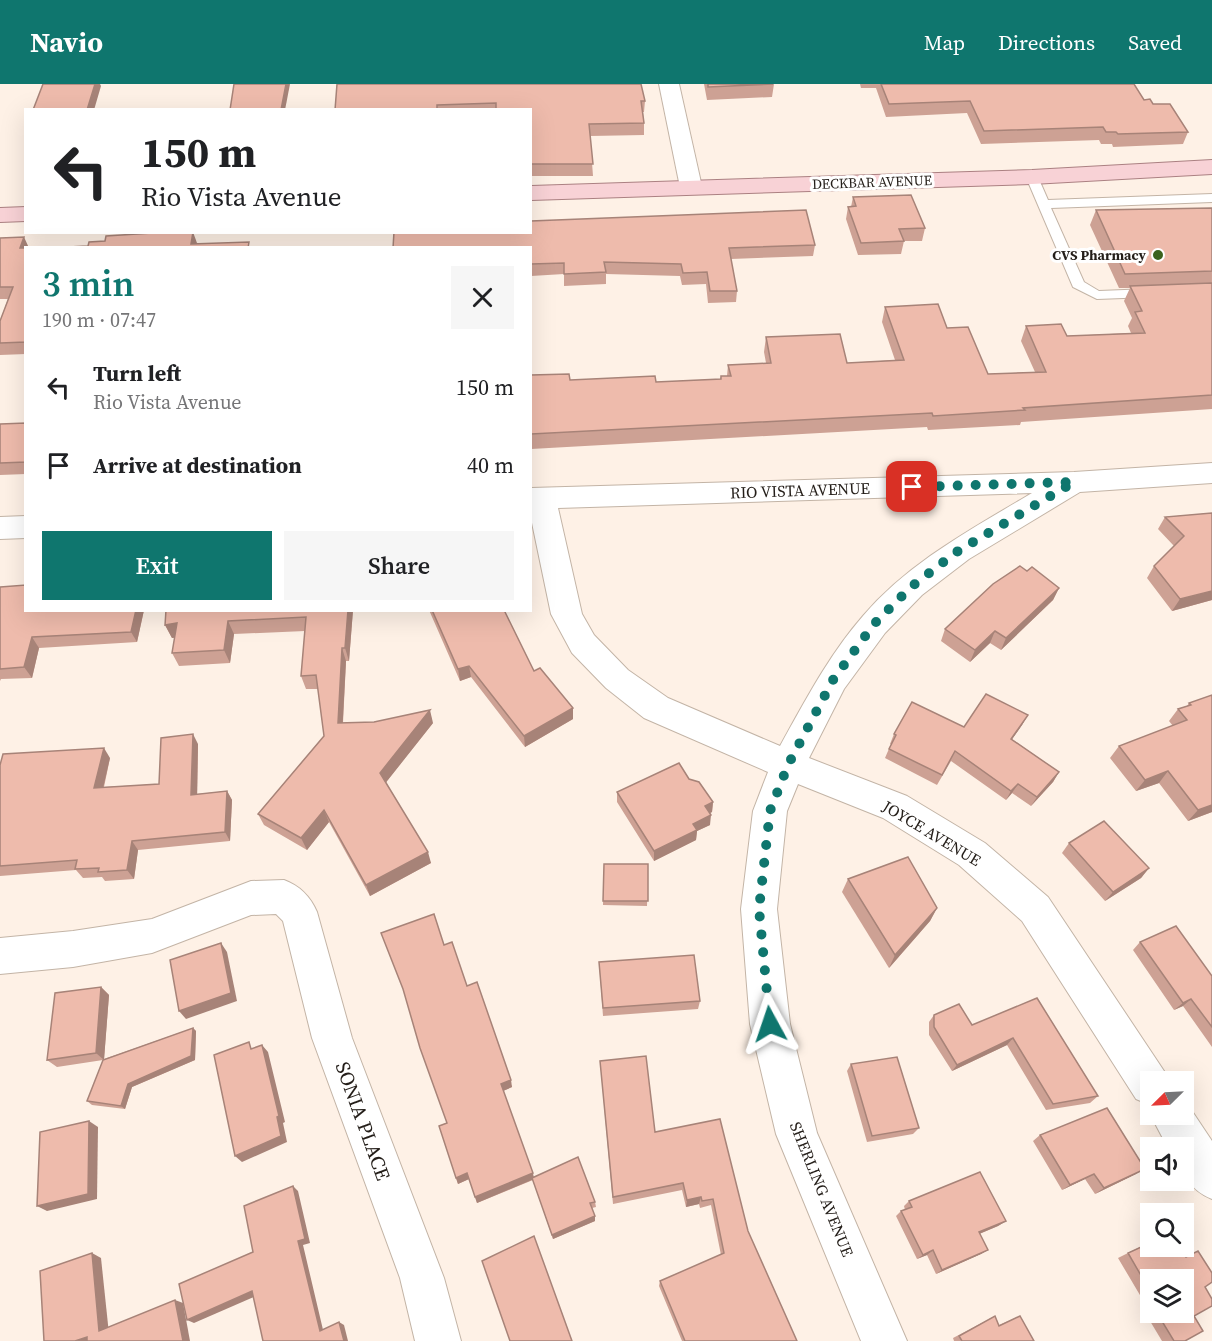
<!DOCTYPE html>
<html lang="en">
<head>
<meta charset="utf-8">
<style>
	body { margin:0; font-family:"Source Serif 4",serif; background:#f6f6f6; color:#202124; height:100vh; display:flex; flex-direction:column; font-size:22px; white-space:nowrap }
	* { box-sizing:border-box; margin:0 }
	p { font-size:20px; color:#757577 }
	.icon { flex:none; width:33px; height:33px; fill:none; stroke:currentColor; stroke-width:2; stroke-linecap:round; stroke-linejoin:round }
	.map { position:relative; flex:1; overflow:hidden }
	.details { position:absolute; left:24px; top:162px; width:508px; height:366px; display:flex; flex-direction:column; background:#fff; border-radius:0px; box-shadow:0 6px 24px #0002 }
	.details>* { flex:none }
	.banner { position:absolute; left:24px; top:24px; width:508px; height:126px; border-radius:0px; box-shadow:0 6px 24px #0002; background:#fff; color:#202124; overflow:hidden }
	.needle { width:39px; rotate:246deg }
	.buttons { position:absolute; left:1140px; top:987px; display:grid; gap:12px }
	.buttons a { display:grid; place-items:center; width:54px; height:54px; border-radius:0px; background:#fff; box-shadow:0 6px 24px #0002; font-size:30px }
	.pin { position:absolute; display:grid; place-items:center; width:51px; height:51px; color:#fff; margin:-26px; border-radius:12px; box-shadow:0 3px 9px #0006 }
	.me { position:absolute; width:66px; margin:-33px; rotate:355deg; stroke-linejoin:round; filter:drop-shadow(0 0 4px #0008) }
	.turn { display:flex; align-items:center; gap:21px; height:126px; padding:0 18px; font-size:27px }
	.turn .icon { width:78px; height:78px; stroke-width:2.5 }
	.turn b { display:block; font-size:42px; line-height:51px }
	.round { display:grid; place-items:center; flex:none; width:63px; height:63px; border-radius:0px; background:#f6f6f6 }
	.head { display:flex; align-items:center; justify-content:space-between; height:102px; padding:0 18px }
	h1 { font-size:36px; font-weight:600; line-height:45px; color:#0f766e }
	.primary-button { display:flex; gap:12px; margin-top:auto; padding:12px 18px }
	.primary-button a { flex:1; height:69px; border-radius:0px; background:#0f766e; color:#fff; font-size:24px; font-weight:600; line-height:69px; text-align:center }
	.primary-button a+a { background:#f6f6f6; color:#202124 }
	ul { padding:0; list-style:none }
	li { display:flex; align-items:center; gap:18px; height:78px; padding:0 18px }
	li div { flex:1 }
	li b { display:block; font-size:22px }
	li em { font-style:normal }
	header { display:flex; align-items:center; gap:36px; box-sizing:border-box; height:84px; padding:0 30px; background:#0f766e; color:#fff }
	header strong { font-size:28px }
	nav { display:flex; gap:33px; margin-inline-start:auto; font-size:21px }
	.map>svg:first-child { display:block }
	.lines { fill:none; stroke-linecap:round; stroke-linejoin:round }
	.lane-casing { stroke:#c3b4a6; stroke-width:2 }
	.street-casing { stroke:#c3b4a6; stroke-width:2 }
	.primary-casing { stroke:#ab8082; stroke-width:2 }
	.lane { fill:#fff; fill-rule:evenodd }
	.street { fill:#fff; fill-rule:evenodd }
	.primary { fill:#f8d2d6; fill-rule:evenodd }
	.wall { fill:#cda194 }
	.shaded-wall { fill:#a78378 }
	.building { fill:#eebbac; stroke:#a78378; stroke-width:1.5 }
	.route { stroke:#0f766e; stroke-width:10; stroke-dasharray:0 18 }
	.poi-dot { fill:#3a621d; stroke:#fff; stroke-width:2 }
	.labels { text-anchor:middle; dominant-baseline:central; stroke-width:6; stroke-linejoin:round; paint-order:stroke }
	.far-street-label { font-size:14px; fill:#241e19; stroke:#fff }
	.far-poi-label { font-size:14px; font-weight:bold; fill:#241e19; stroke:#fff; text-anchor:end }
	.street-label { font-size:16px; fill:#241e19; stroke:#fff }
	.near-street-label { font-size:20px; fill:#241e19; stroke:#fff }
</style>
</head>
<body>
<header>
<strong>Navio</strong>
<nav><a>Map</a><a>Directions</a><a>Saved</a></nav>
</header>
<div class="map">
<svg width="1212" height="1257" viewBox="0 0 1212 1257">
	<rect width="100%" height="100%" fill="#fef1e6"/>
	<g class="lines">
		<defs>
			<path id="lane" d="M1032,89L1038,93L1048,116L1212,110V118L1051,124L1084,198L1099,207L1150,205L1157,209L1150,213L1097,215L1073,203L1026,93Z"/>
			<g id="street">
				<path d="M659,0H679L702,103L699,108L691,110L683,108L680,103Z"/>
				<path d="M1212,379V399L1080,408L969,475L922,511L885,549L844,605L809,674L907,712L985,759L1048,813L1164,987L1169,998H1150V1021L1136,1015L1022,837L959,781L883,734L798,700L787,727L777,825L790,940L817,1049L907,1257H861L776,1050L750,940L741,825L753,727L768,688L644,634L606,604L572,569L551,530L531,434V404L1074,388ZM1032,409C972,445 909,478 863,532C829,571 805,617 780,662L668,614L628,586L594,551L582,530L558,424Z"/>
				<path d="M26,432V454L0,455V433Z"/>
				<path d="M284,796C300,802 310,812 317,828L352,954L444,1194L461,1257H415L400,1194L312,954L283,837L276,830L251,831L152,869L73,883L0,890V854L73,847L152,835L251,797Z"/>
				<path d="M1184,1015L1212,1057V1115C1186,1104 1184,1090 1184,1064H1168L1150,1030V1028V1030H1184Z"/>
			</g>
			<g id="primary">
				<path d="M1212,76V90L1032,100L531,116V102L1032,86Z"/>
				<path d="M26,123V137L0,138V124Z"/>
			</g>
		</defs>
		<use href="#lane" class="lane-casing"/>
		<use href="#street" class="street-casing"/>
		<use href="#primary" class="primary-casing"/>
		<use href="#lane" class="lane"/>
		<use href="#street" class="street"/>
		<use href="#primary" class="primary"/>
	</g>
	<g class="wall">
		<path d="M337,0L645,17L644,28H643L644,39V51L590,52L593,92H531V26H335Z"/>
		<path d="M704,0H774L772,13L707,16Z"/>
		<path d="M860,0H1134L1144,16L1153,20L1188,48L1183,60L1113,63L1112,60H1101L1099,56L981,60L967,29L886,33L876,4H861Z"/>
		<path d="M853,113L925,144L922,157H904L901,170L858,171L846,135L848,123H851Z"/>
		<path d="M1212,124V325L1021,338L1020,341L928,346L927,343L531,365V291L570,296L656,298L720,295L721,292H727L728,281L766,279L764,268L766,253L847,279L895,276L882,238L885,223L947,244L988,290L1035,288L1021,257L1026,242L1067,252L1131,249L1128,242L1132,234L1124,217L1130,204H1119L1090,141L1096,126Z"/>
		<path d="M0,154L26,164V270L0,271V237L8,215H0Z"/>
		<path d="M815,161L813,172L731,175L737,207L736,218L708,219L706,200L682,201L680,192L606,190V200L564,202V190L531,192V164Z"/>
		<path d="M26,339V390L0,391V340Z"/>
		<path d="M1212,429V516L1172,527L1147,494L1154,482L1174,462L1158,445L1165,433Z"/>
		<path d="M1027,487L1059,504L1053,516L1001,566L990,559L970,578L941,557L945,545Z"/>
		<path d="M0,503L26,526H144L137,558L39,564L32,594L1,595L0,597Z"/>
		<path d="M166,526H353L349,577H346L343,639H433L386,698L431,779L370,812L329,738L307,766L264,741L258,730L324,652L318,605H306L301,592L305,547L234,550L230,579L179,582L172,569L175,554H172L165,541Z"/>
		<path d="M429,526H504L534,587L573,635L525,663L471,593L460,597Z"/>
		<path d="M1212,611V728L1188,737L1159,699L1136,707L1110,674L1119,662L1173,642L1169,637L1178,625L1187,622L1189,619Z"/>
		<path d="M1028,631L1022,641L1012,655L1059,688L1053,698L1031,722L1012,709L1006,716L951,677L937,701L885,674L891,660H890L894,650L964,643Z"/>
		<path d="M198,660L197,710L227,707L232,716L230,757L138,766L134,795L105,797L102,793L83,794L76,786L0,792V681L110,674L104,703L159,700Z"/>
		<path d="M689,695L713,718L712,728L710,729V741L697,747L696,756L654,777L617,718V708Z"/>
		<path d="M1069,759L1149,784L1141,794L1105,817L1062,769Z"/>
		<path d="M604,780H648L647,822L603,821Z"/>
		<path d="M848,795L937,824L930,837L889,884L842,808Z"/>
		<path d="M1140,858L1212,892V963L1183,922L1174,926L1133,866Z"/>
		<path d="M444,861L467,902L512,1003L503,1007L534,1094L595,1118L596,1123L592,1124L595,1137L553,1155L533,1096L477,1119L469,1095L458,1100L456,1094L447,1039Z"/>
		<path d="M599,878L700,917L698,925L603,932Z"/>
		<path d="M101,903L109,911L104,975L193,944L196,947L195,976L132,1003L125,1025L92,1021L87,1017L103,976L57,983L47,976Z"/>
		<path d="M1037,914L1098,1012L1090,1019L1046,1026L1007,961L952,987L929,951V938L934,931L972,941Z"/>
		<path d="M600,977L655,1048L748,1147L797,1257H682L659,1202L660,1197L721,1171L711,1121L700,1124L699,1120L686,1123L682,1106L613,1120Z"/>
		<path d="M851,980L919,1044L913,1050L867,1058L847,987Z"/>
		<path d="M1040,1051L1136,1090L1095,1110L1085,1095L1062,1106L1033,1057Z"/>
		<path d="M909,1117L1006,1137L998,1142L979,1150L988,1166L981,1170L936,1190L927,1171L917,1175L896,1132L901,1127L905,1126L904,1122Z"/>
		<path d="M1150,1158L1185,1172L1198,1167L1205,1203L1185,1257H1162L1150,1237L1154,1234L1151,1228H1184L1150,1196V1228L1118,1174Z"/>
		<path d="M995,1232L999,1241L1020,1232L1034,1257H954L953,1254Z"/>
	</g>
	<g class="shaded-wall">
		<path d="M95,0H100L101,2L94,26H87Z"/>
		<path d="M286,0H290L285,26H281Z"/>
		<path d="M193,148L197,159L196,164L191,160Z"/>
		<path d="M24,153L29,164H26V176L20,164Z"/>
		<path d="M1059,504L1053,516L1001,566L1006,554Z"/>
		<path d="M1212,507V516L1172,527L1180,515Z"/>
		<path d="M136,526H144L137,558L131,548Z"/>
		<path d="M348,526H353L349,577L345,564Z"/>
		<path d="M228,537L234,550L230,579L224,566Z"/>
		<path d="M177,539L184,552L172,554L165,541Z"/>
		<path d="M995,547L990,559L970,578L975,566Z"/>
		<path d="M32,553L39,564L32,594L24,583Z"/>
		<path d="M342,564L346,577L342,652L338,639Z"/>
		<path d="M469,582L471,593L460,597L458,585Z"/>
		<path d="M573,624V635L525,663L524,652Z"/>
		<path d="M430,626L433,639L384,701L380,689Z"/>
		<path d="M1028,631L1022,641L1006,664L1011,655Z"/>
		<path d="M193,650L198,660L197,720L191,711Z"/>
		<path d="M104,664L110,674L101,713L94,704Z"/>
		<path d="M1168,687L1159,699L1136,707L1145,696Z"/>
		<path d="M1059,688L1053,698L1031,722L1037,713Z"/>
		<path d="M1018,700L1012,709L1006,716L1011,707Z"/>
		<path d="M227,707L232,716L230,757L225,748Z"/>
		<path d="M713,718L712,728L704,732L705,722Z"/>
		<path d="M1212,721V728L1188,737L1198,726Z"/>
		<path d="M324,726L329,738L307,766L301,754Z"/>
		<path d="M711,731L710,741L697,747L696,756L654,777V767L693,740Z"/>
		<path d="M132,757L138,766L134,795L127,786Z"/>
		<path d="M428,768L431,779L370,812L366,801Z"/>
		<path d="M1149,784L1141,794L1105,817L1113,808Z"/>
		<path d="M937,824L930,837L889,884L895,871Z"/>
		<path d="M221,859L227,868L237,917L186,935L179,927Z"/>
		<path d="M101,903L109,911L104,976L96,969Z"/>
		<path d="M1191,915L1183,922L1174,926L1183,919Z"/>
		<path d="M193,944L196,947L195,976L132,1003L125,1025L121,1022L128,1000Z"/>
		<path d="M1013,954L1007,961L952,987L957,981Z"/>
		<path d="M262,961L268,968L285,1038L283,1039L287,1058L242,1078L235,1072L277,1033Z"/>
		<path d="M511,996L512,1003L503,1007L501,1000Z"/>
		<path d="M89,1037L98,1043L97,1115L47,1127L37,1122Z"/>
		<path d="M1145,1085L1136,1090L1095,1110L1104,1104Z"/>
		<path d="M467,1089L469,1095L458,1100L456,1094Z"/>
		<path d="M533,1089L534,1095L477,1119L475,1113Z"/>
		<path d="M1094,1090L1085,1095L1062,1106L1070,1101Z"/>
		<path d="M293,1102L298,1107L310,1159L303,1161L324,1250L320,1247L298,1157Z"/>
		<path d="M701,1113L699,1120L686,1123L687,1116Z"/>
		<path d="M595,1132V1137L553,1155L552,1151Z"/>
		<path d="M1006,1137L998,1142L972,1153L979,1148Z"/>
		<path d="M933,1166L927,1171L917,1175L923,1171Z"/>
		<path d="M988,1166L981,1170L936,1190L942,1186Z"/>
		<path d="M92,1169L101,1174L109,1250L99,1247Z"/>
		<path d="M252,1207L258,1211L194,1239L187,1236Z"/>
		<path d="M175,1216L183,1219L190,1257H183Z"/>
		<path d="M339,1238L344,1241L348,1257H344Z"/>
		<path d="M87,1253L93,1257H75Z"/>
	</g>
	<g class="building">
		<path d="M43,0H95L87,26H33Z"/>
		<path d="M234,0H286L281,26H230Z"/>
		<path d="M337,0H641L645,17H641L644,39L589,40L593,80H531V26H496V19L437,21V26H335Z"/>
		<path d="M708,0H773L708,3Z"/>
		<path d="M881,0H1134L1144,16L1150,15L1153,20H1170L1188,48L1118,50L1116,48H1106L1103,43L984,47L970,17L889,20Z"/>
		<path d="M911,111L925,144L899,145L904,157L861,159L848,123L856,122L853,113Z"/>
		<path d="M1212,124V187L1125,190L1096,126Z"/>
		<path d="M806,126L815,161L729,164L737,207H710L707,188L683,189L681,180L604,178L606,188L564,190V179L531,180V164H393L394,148H531V137Z"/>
		<path d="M168,148H193L191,160L249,158L248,164H48L88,162L89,158L105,157L106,152Z"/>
		<path d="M24,153L20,164H26V258L0,259V237L13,203H0V154Z"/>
		<path d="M1212,199V311L1023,324L1025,326L933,332L932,329L531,350V291L569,290L570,296L655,292L656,298L721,295V292H731L728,281L771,279L766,253L840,250L847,279L904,276L885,223L938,220L947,244L968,243L988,290L1046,288L1026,242L1061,240L1067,252L1145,249L1135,228L1142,227L1130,202Z"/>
		<path d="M26,339V378L0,379V340Z"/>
		<path d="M1212,429V507L1180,515L1154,482L1184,452L1165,433Z"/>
		<path d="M1020,482L1027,487L1032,483L1059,504L1006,554L995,547L975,566L945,545L993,500Z"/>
		<path d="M26,501V526H136L131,548L32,553L24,583L0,585V503Z"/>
		<path d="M166,526H348L345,564H342L338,639L374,638L430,626L380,689L428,768L366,801L324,726L301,754L258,730L324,652L316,591L301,592L306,533L228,537L224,566L172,569L177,539L165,541Z"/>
		<path d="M432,526H504L534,587L540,584L573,624L524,652L469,582L458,585Z"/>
		<path d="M986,610L1028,631L1011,655L1059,688L1037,713L1018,700L1011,707L955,667L942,691L889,665L896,651L894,650L912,618L964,643Z"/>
		<path d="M1212,611V721L1198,726L1168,687L1145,696L1119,662L1187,636L1178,625L1191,621L1189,619Z"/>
		<path d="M193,650L191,711L227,707L225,748L132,757L127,786L98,788L99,784L75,785L77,776L0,782V681L3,670L104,664L94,704L159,700L161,654Z"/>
		<path d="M679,679L689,695L699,698L713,718L705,722L711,731L693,740L697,746L654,767L617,708Z"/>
		<path d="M1104,737L1149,784L1113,808L1069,759Z"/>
		<path d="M908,773L937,824L895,871L848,795Z"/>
		<path d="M604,780H648V817H603Z"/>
		<path d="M434,830L444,861L452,858L467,902L477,898L511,996L501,1000L533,1089L475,1113L467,1089L456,1094L439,1042L447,1039L420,964L403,905L381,849Z"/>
		<path d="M1176,842L1212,892V943L1191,915L1183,919L1140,858Z"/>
		<path d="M221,859L231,909L179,927L170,876Z"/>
		<path d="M694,871L700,917L603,924L599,878Z"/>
		<path d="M101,903L96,969L47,976L55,909Z"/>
		<path d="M1037,914L1098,1012L1053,1020L1013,954L957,981L934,943V931L959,920L972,941Z"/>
		<path d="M193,944L191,972L128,1000L121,1022L87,1017L103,976Z"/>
		<path d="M249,958L251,965L262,961L279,1032L277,1033L281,1052L235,1072L214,971Z"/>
		<path d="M646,972L655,1048L720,1035L748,1147L797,1257H685L660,1197L724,1169L713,1115L702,1117L701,1113L687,1116L683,1099L613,1113L600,977Z"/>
		<path d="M897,973L919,1044L872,1052L851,980Z"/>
		<path d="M1107,1024L1145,1085L1104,1104L1094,1090L1070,1101L1040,1051Z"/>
		<path d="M89,1037L88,1110L37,1122L40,1048Z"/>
		<path d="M578,1073L595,1118L590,1119L595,1132L552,1151L532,1094Z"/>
		<path d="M980,1088L1006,1137L979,1148L988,1166L942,1186L933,1166L923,1171L901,1127L912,1123L909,1117Z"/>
		<path d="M293,1102L305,1155L298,1157L320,1247L339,1238L344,1257H263L252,1207L187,1236L179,1200L253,1168L244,1122Z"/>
		<path d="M534,1152L572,1257H510L482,1177Z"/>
		<path d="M1150,1159V1162H1179L1186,1173L1198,1167L1212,1189V1198L1205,1203L1212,1215V1222L1194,1232L1203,1247L1185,1257H1174L1160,1234L1165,1231L1163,1228H1184V1196H1150V1207L1128,1169Z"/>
		<path d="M92,1169L99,1247L175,1216L183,1257H87V1253L75,1257H44L40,1187Z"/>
		<path d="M995,1232L999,1242L1020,1232L1034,1257H962L959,1252Z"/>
	</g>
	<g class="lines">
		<path class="route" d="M770,940L759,825L770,727L788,681L833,596L874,540L911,503L958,467L1074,398L912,403"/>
	</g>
	<circle class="poi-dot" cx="1158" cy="171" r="6"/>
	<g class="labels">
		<g class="far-street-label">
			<text transform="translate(872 98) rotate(-2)">DECKBAR AVENUE</text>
		</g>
		<g class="far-poi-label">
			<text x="1146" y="171">CVS Pharmacy</text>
		</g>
		<g class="street-label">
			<text transform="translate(800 406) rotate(-2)">RIO VISTA AVENUE</text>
			<text transform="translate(932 749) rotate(31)">JOYCE AVENUE</text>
			<text transform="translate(822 1105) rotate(68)">SHERLING AVENUE</text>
		</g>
		<g class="near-street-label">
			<text transform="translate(363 1037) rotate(70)">SONIA PLACE</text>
		</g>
	</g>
</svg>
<div class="buttons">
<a><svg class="needle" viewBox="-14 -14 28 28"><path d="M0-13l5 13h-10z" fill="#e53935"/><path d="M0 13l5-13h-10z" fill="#757577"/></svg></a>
<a><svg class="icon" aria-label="sound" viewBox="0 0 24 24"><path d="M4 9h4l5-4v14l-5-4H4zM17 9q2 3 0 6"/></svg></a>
<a><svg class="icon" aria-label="search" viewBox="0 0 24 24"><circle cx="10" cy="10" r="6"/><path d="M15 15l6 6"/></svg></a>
<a><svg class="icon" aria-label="layers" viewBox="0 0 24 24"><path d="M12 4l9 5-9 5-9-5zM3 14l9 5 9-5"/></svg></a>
</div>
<div class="pin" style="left:912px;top:403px;background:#d93025"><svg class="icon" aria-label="arrive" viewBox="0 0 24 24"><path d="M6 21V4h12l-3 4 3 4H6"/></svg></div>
<svg class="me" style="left:770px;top:940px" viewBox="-20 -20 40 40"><path d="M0-17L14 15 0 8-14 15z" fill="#0f766e" stroke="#fff" stroke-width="4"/></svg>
<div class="banner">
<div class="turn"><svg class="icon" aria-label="left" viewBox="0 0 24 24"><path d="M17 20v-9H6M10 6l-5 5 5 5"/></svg><div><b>150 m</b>Rio Vista Avenue</div></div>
</div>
<section class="details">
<div class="head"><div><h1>3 min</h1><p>190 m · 07:47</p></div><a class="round"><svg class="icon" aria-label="close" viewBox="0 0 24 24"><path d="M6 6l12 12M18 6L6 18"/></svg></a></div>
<ul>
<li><svg class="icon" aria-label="left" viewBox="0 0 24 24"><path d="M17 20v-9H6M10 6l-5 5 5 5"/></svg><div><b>Turn left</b><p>Rio Vista Avenue</p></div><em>150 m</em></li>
<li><svg class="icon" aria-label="arrive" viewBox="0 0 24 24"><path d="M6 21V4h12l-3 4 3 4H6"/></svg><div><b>Arrive at destination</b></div><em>40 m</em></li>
</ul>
<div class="primary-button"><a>Exit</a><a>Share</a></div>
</section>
</div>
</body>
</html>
